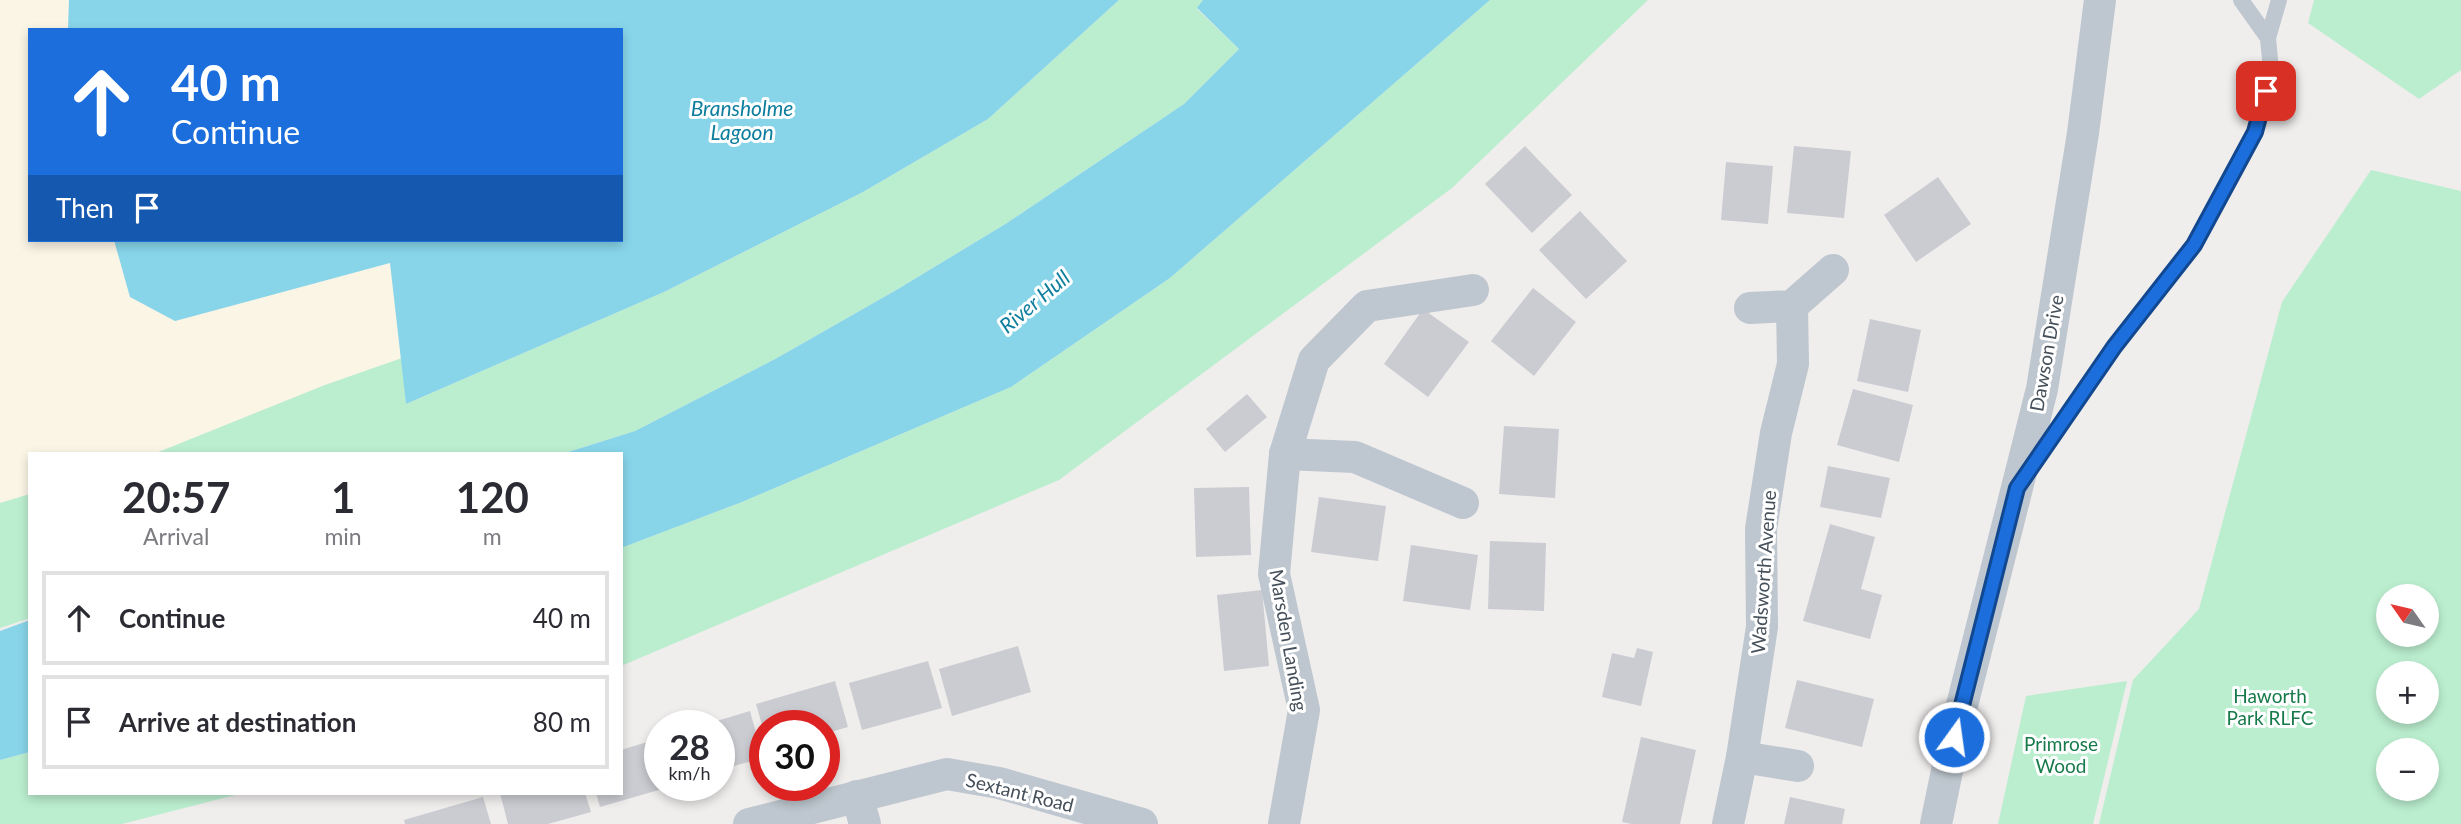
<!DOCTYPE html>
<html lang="en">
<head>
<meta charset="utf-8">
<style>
	body { margin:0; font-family:Lato,sans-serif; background:#f2f2f3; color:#2b2b33; height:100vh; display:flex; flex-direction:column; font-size:26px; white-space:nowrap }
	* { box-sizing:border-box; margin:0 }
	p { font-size:23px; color:#7c7c81 }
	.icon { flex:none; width:38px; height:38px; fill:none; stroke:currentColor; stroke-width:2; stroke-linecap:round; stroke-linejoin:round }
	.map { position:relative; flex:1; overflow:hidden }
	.sheet { position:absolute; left:28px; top:452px; width:595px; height:343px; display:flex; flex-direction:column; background:#fff; border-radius:0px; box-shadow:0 4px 10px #0003 }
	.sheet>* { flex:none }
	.hud { position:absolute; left:28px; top:28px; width:595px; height:214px; border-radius:0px; box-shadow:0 4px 10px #0003; background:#1b6edc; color:#fff; overflow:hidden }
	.needle { width:46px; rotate:304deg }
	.fabs { position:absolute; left:2376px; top:584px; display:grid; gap:14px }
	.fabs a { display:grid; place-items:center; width:63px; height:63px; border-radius:50%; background:#fff; box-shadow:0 4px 10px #0003; font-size:35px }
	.speed { position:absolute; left:644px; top:710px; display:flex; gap:14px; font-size:35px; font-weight:700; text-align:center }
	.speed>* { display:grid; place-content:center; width:91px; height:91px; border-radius:50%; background:#fff; box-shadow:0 4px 10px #0003; line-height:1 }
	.speed small { font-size:18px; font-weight:400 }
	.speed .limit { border:10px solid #d22; background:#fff; color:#111 }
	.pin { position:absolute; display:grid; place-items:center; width:60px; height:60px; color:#fff; margin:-30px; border-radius:14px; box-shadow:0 4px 10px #0006 }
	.me { position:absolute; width:77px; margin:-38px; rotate:14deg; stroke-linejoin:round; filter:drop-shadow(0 0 5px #0008) }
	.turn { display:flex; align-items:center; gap:24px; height:147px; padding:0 28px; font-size:32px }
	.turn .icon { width:91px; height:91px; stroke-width:2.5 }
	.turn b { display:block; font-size:49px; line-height:60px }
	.then { display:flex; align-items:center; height:66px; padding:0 28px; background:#0003; gap:14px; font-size:26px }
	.eta { display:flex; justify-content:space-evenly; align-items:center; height:119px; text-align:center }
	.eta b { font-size:42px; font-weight:700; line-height:49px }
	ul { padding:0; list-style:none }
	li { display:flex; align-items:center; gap:21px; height:94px; margin:0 14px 10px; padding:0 14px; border:4px solid #e1e1e2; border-radius:0px }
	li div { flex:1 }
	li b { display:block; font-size:26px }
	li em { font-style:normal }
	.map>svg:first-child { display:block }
	.commercial { fill:#fbf5e6 }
	.green { fill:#bbeecf; fill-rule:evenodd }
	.water { fill:#88d5ea }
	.building { fill:#caccd2 }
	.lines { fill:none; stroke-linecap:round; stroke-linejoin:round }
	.service { stroke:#bec7cf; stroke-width:16 }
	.minor { stroke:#bec7cf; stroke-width:32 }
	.route-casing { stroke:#12488f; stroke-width:18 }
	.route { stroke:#1b6edc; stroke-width:12 }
	.labels { text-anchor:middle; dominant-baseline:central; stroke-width:6; stroke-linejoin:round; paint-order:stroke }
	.street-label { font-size:19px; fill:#46505a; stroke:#fff }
	.park-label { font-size:19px; fill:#177a4a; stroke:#fff }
	.water-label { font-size:21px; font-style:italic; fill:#0e7e9e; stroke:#fff }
</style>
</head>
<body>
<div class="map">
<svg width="2461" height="824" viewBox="0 0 2461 824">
	<rect width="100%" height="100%" fill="#f0eded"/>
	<path class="commercial" d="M0,0H69L68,30H30V240H114L130,297L175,321L390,262L402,358L325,385L156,453H30V494L0,503Z"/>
	<g class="green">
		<path d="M1119,0H1203L1197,9L1239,49L1184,104L1007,223L898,289L777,358L635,431L565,453H156L325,385L402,358L406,404L664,292L863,192L988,119Z"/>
		<path d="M1490,0H1648L1452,188L1059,480L621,666V548L742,502L1011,387L1170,278Z"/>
		<path d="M2314,0H2461V70L2419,99L2308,23Z"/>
		<path d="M2371,170L2461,191V824H2099L2133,680L2199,609L2282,302ZM2389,597H2427V635H2389ZM2389,674H2427V712H2389ZM2389,751H2427V789H2389Z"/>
		<path d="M30,494V618L0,628V503Z"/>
		<path d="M2127,681L2093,824H1998L2026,696Z"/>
		<path d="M30,752V793H243L122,824H0V760Z"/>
	</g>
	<g class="water">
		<path d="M69,0H1119L988,119L863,192L664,292L406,404L390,263L175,321L130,297L114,240H621V30H68Z"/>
		<path d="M1203,0H1490L1170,278L1011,387L742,502L621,548V453H565L635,431L777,358L898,289L1007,223L1184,104L1239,49L1197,8Z"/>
		<path d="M30,620V752L0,760V631Z"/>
	</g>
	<g class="building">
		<path d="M1525,146L1572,195L1532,233L1485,184Z"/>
		<path d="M1794,146L1851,151L1844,218L1787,213Z"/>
		<path d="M1726,162L1773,166L1768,224L1721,220Z"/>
		<path d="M1938,177L1971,224L1916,262L1884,215Z"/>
		<path d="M1580,211L1627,261L1586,299L1539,250Z"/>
		<path d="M1533,288L1576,322L1534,376L1491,341Z"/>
		<path d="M1423,309L1469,342L1428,397L1384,364Z"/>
		<path d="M1870,319L1921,330L1908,392L1857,381Z"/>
		<path d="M1853,389L1913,405L1899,462L1837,445Z"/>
		<path d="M1247,394L1267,417L1225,452L1206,429Z"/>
		<path d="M1504,426L1559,429L1555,498L1499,494Z"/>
		<path d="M1828,466L1890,478L1881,518L1820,507Z"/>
		<path d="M1249,487L1251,555L1196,557L1194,488Z"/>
		<path d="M1319,497L1386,506L1378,561L1311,552Z"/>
		<path d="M1830,524L1875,537L1861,589L1882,595L1870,639L1803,621Z"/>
		<path d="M1490,541L1546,543L1544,611L1488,609Z"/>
		<path d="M1411,545L1478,555L1470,610L1403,601Z"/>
		<path d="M1262,590L1269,666L1224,671L1217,595Z"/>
		<path d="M1018,646L1031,692L952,716L939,669Z"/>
		<path d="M1637,648L1653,652L1641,706L1602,697L1612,653L1634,658Z"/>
		<path d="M928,661L942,708L862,730L849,683Z"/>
		<path d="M1797,680L1874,699L1862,747L1785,728Z"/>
		<path d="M835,681L848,727L824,734V726H765L764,732L756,704Z"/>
		<path d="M750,711L763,758L719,770V726H700Z"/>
		<path d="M1641,737L1696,750L1680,824H1632L1622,822Z"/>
		<path d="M660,738V786L669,787L600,807L596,793H621V750Z"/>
		<path d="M500,793H585L591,812L548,824H508Z"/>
		<path d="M483,797L491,824H405L404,820Z"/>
		<path d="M1790,797L1845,809L1842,824H1784Z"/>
	</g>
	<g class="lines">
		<g class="service">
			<path d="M2268,38L2279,0"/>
			<path d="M2030,468L2114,347L2194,245L2255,132L2271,70L2268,38L2241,0"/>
		</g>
		<g class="minor">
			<path d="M1750,308L1792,306L1833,270"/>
			<path d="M1285,454L1355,457L1463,503"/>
			<path d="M1742,757L1798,766"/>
			<path d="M857,796L865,824"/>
			<path d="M749,824L947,774L999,783L1142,824"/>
			<path d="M1284,824L1304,710L1274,574L1285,454L1314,360L1367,306L1473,290"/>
			<path d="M1728,824L1742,757L1762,627L1761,529L1776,433L1793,364L1792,306"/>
			<path d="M1936,824L1954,737L2042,389L2083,133L2100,0"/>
		</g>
	</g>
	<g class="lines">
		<defs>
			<path id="route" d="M1954,737L2017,488L2114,347L2194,245L2255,132L2266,91"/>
		</defs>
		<use href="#route" class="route-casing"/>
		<use href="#route" class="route"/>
	</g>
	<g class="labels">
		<g class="street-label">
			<text transform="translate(2046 353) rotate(-80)">Dawson Drive</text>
			<text transform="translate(1763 572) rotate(-86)">Wadsworth Avenue</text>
			<text transform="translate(1289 640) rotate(80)">Marsden Landing</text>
			<text transform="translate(1020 792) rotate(14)">Sextant Road</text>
		</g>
		<g class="park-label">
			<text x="2270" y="695">Haworth<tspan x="2270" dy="22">Park RLFC</tspan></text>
			<text x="2061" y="743">Primrose<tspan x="2061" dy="22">Wood</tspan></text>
		</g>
		<g class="water-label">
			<text x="742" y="107">Bransholme<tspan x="742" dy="24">Lagoon</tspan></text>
			<text transform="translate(1034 301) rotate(-40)">River Hull</text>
		</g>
	</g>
</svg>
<div class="fabs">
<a><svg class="needle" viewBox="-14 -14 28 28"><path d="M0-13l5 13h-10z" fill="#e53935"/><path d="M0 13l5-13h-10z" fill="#7c7c81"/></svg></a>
<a>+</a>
<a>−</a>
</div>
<div class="speed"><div>28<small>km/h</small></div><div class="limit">30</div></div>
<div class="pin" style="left:2266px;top:91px;background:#d93025"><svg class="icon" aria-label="arrive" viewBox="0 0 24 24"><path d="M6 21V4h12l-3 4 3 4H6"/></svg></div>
<svg class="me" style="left:1954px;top:737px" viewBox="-20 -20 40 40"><circle r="17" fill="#1b6edc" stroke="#fff" stroke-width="3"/><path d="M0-11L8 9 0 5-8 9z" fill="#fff"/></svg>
<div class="hud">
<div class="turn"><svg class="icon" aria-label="ahead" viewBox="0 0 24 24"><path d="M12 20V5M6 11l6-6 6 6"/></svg><div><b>40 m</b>Continue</div></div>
<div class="then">Then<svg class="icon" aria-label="arrive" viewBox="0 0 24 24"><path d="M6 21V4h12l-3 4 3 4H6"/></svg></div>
</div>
<section class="sheet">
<div class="eta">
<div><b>20:57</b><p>Arrival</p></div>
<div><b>1</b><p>min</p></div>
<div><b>120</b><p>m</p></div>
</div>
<ul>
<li><svg class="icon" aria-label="ahead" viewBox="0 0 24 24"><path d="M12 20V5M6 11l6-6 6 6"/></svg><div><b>Continue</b></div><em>40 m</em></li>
<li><svg class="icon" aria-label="arrive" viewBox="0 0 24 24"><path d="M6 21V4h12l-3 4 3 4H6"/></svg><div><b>Arrive at destination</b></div><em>80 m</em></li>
</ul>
</section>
</div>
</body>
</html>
